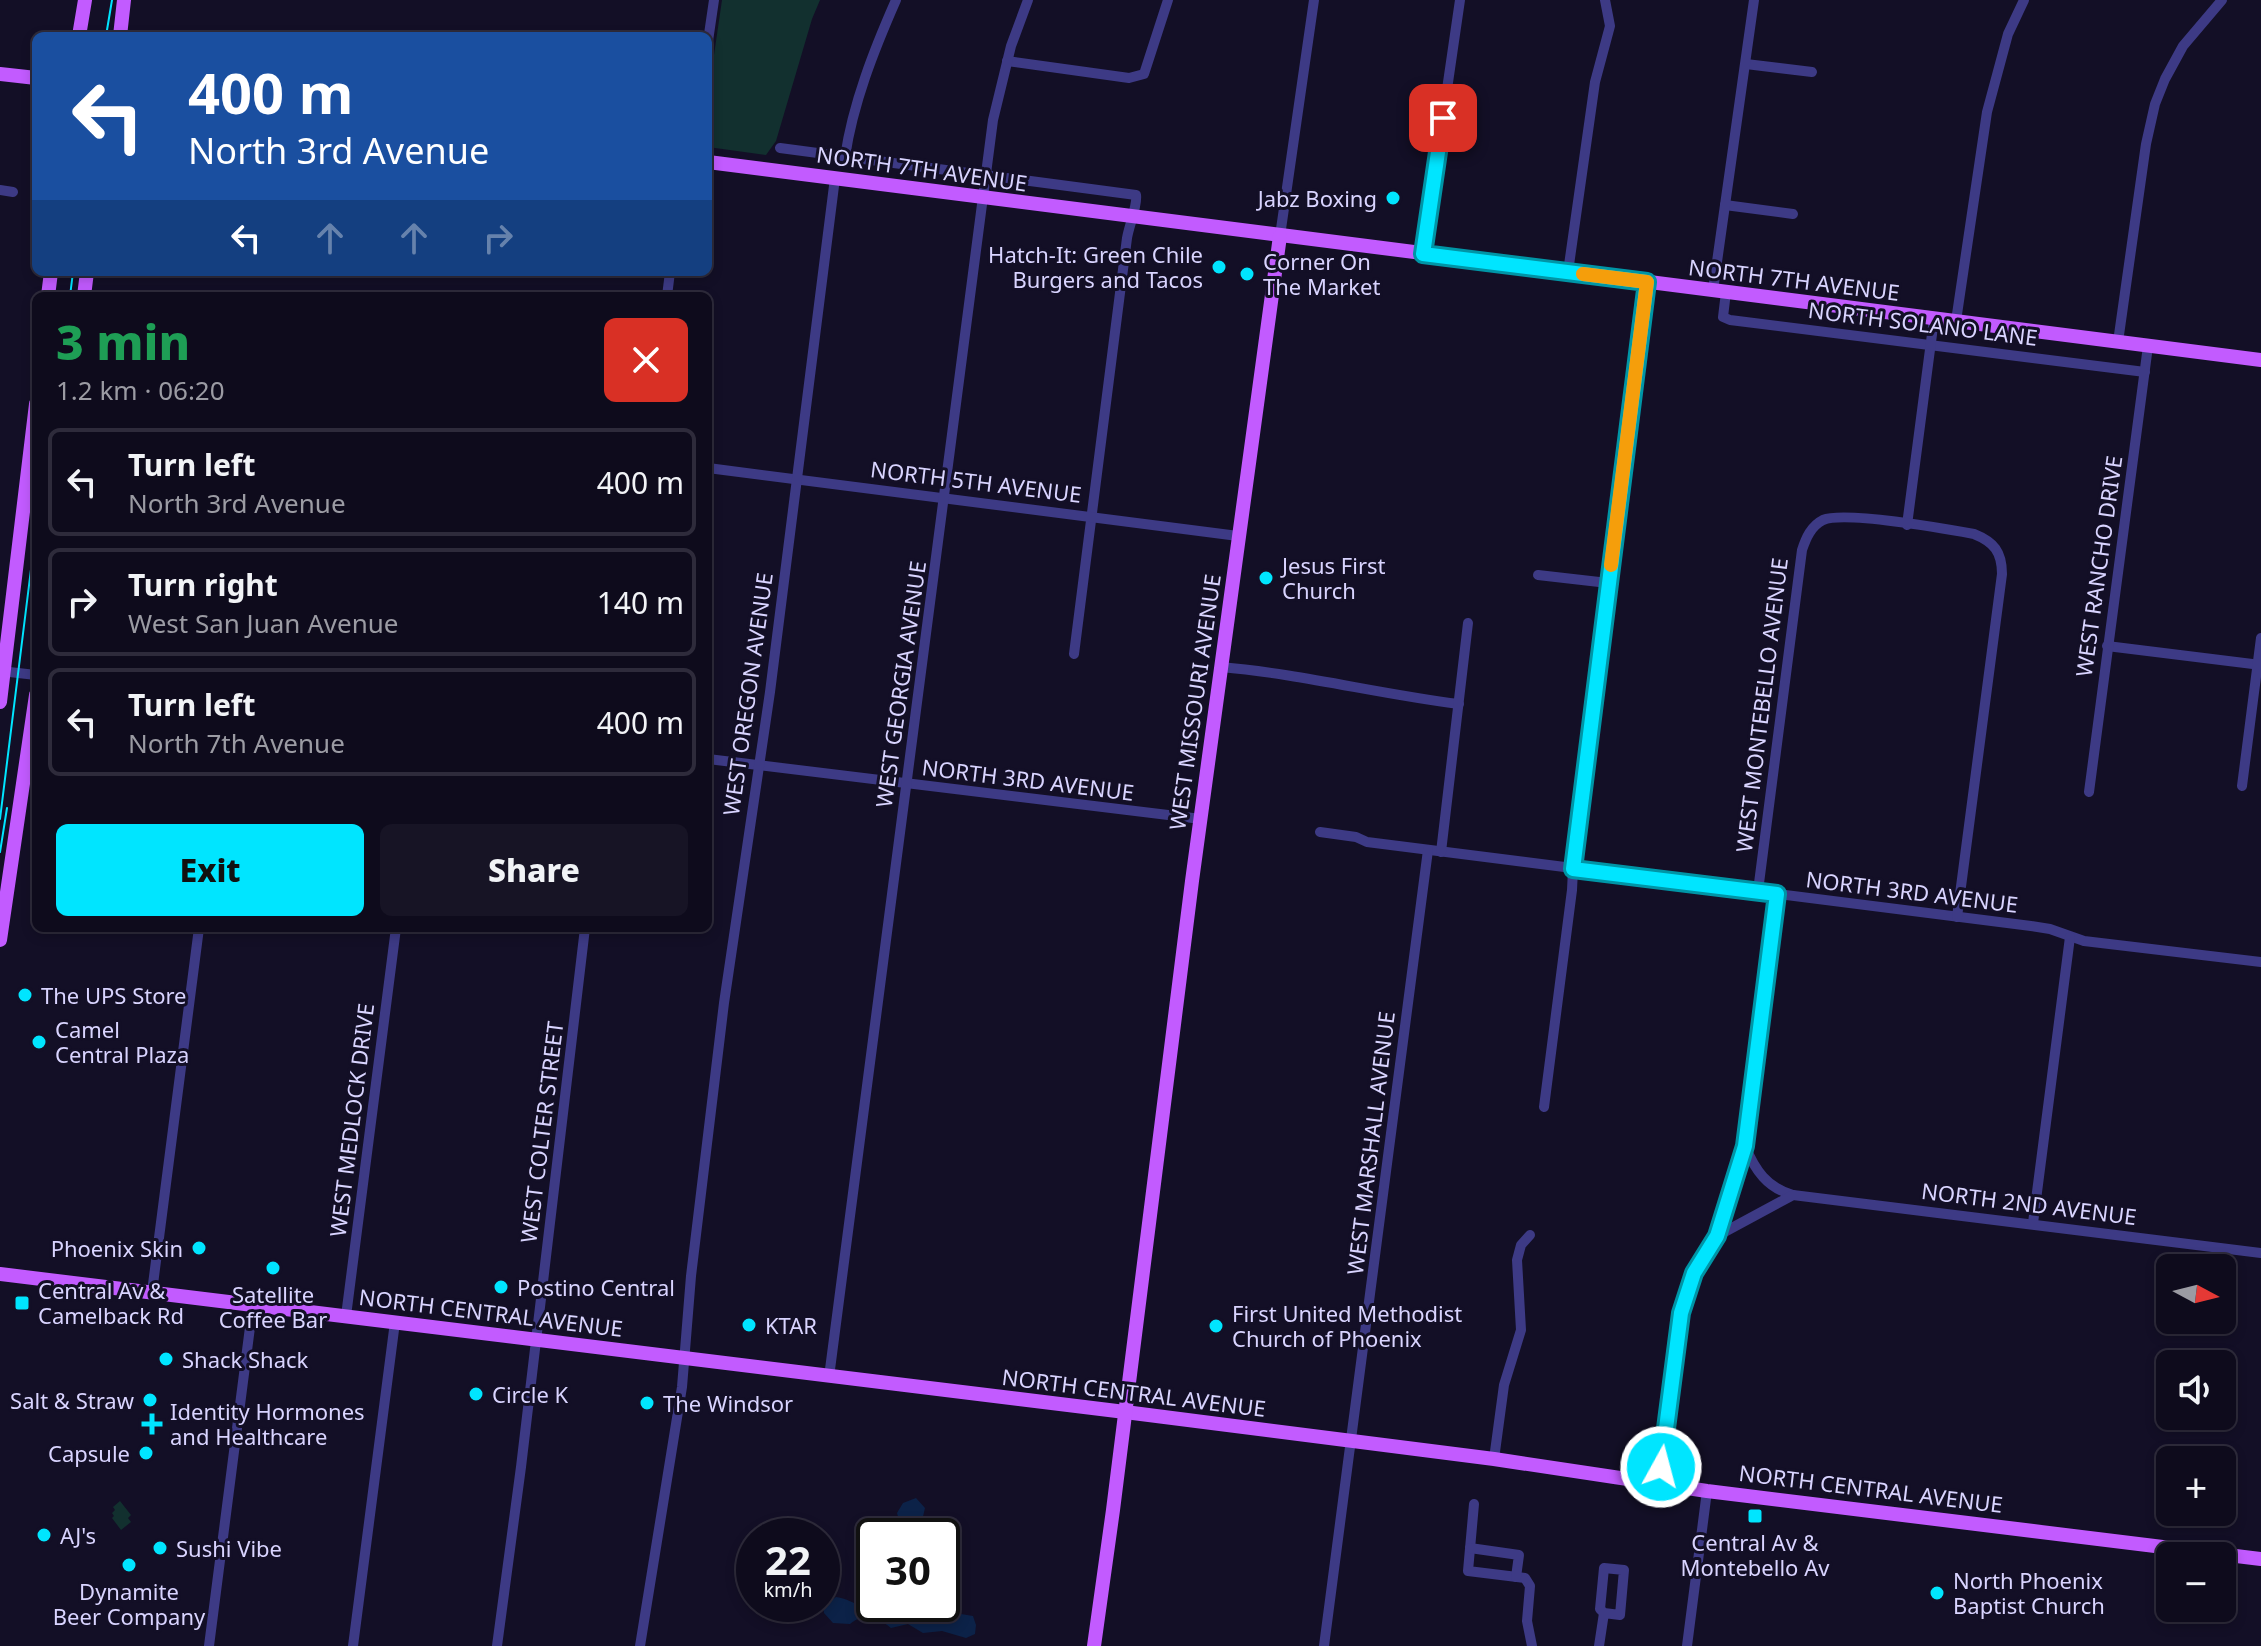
<!DOCTYPE html>
<html lang="en">
<head>
<meta charset="utf-8">
<style>
	body { margin:0; font-family:"Noto Sans",sans-serif; background:#171425; color:#f1f3f6; height:100vh; display:flex; flex-direction:column; font-size:30px; white-space:nowrap }
	* { box-sizing:border-box; margin:0 }
	p { font-size:26px; color:#9b9ba3 }
	.icon { flex:none; width:44px; height:44px; fill:none; stroke:currentColor; stroke-width:2; stroke-linecap:round; stroke-linejoin:round }
	.map { position:relative; flex:1; overflow:hidden }
	.panel { position:absolute; left:32px; top:292px; width:680px; height:640px; display:flex; flex-direction:column; background:#0e0b1c; border-radius:12px; box-shadow:0 4px 12px #0003,0 0 0 2px #2e2b3b }
	.panel>* { flex:none }
	.guide { position:absolute; left:32px; top:32px; width:680px; height:244px; border-radius:12px; box-shadow:0 4px 12px #0003,0 0 0 2px #2e2b3b; background:#1a4fa0; color:#fff; overflow:hidden }
	.needle { width:52px; rotate:97deg }
	.tools { position:absolute; left:2156px; top:1254px; display:grid; gap:16px }
	.tools a { display:grid; place-items:center; width:80px; height:80px; border-radius:12px; background:#0e0b1c; box-shadow:0 4px 12px #0003,0 0 0 2px #2e2b3b; font-size:40px }
	.speed { position:absolute; left:736px; top:1518px; display:flex; gap:16px; font-size:40px; font-weight:700; text-align:center }
	.speed>* { display:grid; place-content:center; width:104px; height:104px; border-radius:50%; background:#0e0b1c; box-shadow:0 4px 12px #0003,0 0 0 2px #2e2b3b; line-height:1 }
	.speed small { font-size:20px; font-weight:400 }
	.speed .limit { border:4px solid #111; border-radius:12px; background:#fff; color:#111 }
	.pin { position:absolute; display:grid; place-items:center; width:68px; height:68px; color:#fff; margin:-34px; border-radius:16px; box-shadow:0 4px 12px #0006 }
	.me { position:absolute; width:88px; margin:-44px; rotate:7deg; stroke-linejoin:round; filter:drop-shadow(0 0 6px #0008) }
	.turn { display:flex; align-items:center; gap:28px; height:168px; padding:0 24px; font-size:36px }
	.turn .icon { width:104px; height:104px; stroke-width:2.5 }
	.turn b { display:block; font-size:56px; line-height:68px }
	.lanes { display:flex; align-items:center; height:76px; padding:0 24px; background:#0003; justify-content:center; gap:40px; direction:ltr }
	.lanes .off { opacity:.35 }
	.round { display:grid; place-items:center; flex:none; width:84px; height:84px; border-radius:12px; background:#171425 }
	.headline { display:flex; align-items:center; justify-content:space-between; height:136px; padding:0 24px }
	h1 { font-size:48px; font-weight:800; line-height:60px; color:#1e9e55 }
	.cta { display:flex; gap:16px; margin-top:auto; padding:16px 24px }
	.cta a { flex:1; height:92px; border-radius:12px; background:#00e5ff; color:#111; font-size:32px; font-weight:800; line-height:92px; text-align:center }
	.cta a+a { background:#171425; color:#f1f3f6 }
	ul { padding:0; list-style:none }
	li { display:flex; align-items:center; gap:24px; height:108px; margin:0 16px 12px; padding:0 8px; border:4px solid #2e2b3b; border-radius:12px }
	li div { flex:1 }
	li b { display:block; font-size:30px }
	li em { font-style:normal }
	.map>svg:first-child { display:block }
	.green { fill:#12302f }
	.water { fill:#0c2248 }
	.lines { fill:none; stroke-linecap:round; stroke-linejoin:round }
	.minor { stroke:#3d3a85; stroke-width:10 }
	.major { stroke:#c25bff; stroke-width:14 }
	.tram { stroke:#00e5ff; stroke-width:2 }
	.route-casing { stroke:#0095a6; stroke-width:20 }
	.route { stroke:#00e5ff; stroke-width:14 }
	.slow { stroke:#f59e0b; stroke-width:14 }
	.poi-dot { fill:#00e5ff; stroke:#130f26; stroke-width:3 }
	.labels { text-anchor:middle; dominant-baseline:central; stroke-width:6; stroke-linejoin:round; paint-order:stroke }
	.street-label { font-size:22px; fill:#d9d4ff; stroke:#130f26 }
	.poi-label { font-size:22px; fill:#d9d4ff; stroke:#130f26; text-anchor:start }
</style>
</head>
<body>
<div class="map">
<svg width="2261" height="1646" viewBox="0 0 2261 1646">
	<rect width="100%" height="100%" fill="#130f26"/>
	<g class="green">
		<path d="M722,0H820L812,19L776,141L766,155L708,147V96Z"/>
		<path d="M120,1501L131,1515L128,1518L131,1522L121,1530L112,1518L114,1516L112,1513L115,1510L113,1507Z"/>
	</g>
	<g class="water">
		<path d="M916,1498L925,1508L921,1525L925,1536H906L902,1532L897,1513L903,1503Z"/>
		<path d="M836,1597C854,1599 865,1614 883,1611L889,1604H914L915,1607L936,1617L949,1612L973,1616L976,1625L975,1634L966,1638L942,1631L923,1633L908,1624L891,1628C877,1617 865,1612 850,1624L833,1623L824,1613L823,1606Z"/>
	</g>
	<g class="lines">
		<g class="minor">
			<path d="M708,41L714,0"/>
			<path d="M1007,61L1129,78L1144,74L1168,0"/>
			<path d="M1746,64L1812,72"/>
			<path d="M780,148L1136,195C1138,204 1129,226 1127,238L1074,654"/>
			<path d="M845,157C853,103 874,50 896,0"/>
			<path d="M0,190L13,192"/>
			<path d="M1725,205L1793,214"/>
			<path d="M1280,236L1314,0"/>
			<path d="M1423,254L1460,0"/>
			<path d="M1568,272L1595,82L1610,26L1605,0"/>
			<path d="M1713,290L1754,0"/>
			<path d="M1726,292L1723,317L1730,320L2145,372"/>
			<path d="M667,296L670,272"/>
			<path d="M1956,321L1987,112L2008,34L2024,0"/>
			<path d="M2118,342L2146,144L2155,104L2165,79L2183,46L2222,0"/>
			<path d="M708,468L1238,536"/>
			<path d="M1907,525L1934,319"/>
			<path d="M1538,575L1608,583"/>
			<path d="M2107,646L2261,665"/>
			<path d="M1221,667C1301,674 1379,694 1459,704"/>
			<path d="M0,671L36,675"/>
			<path d="M708,759L1201,819"/>
			<path d="M2242,786L2261,638"/>
			<path d="M2089,792L2148,346"/>
			<path d="M1320,832L1356,837L1367,842L2031,926L2050,929L2084,941L2261,962"/>
			<path d="M1441,852L1468,623"/>
			<path d="M1758,891L1802,550C1806,538 1811,526 1823,520C1845,511 1946,529 1974,534C1994,542 2002,552 2002,574L1957,917"/>
			<path d="M1544,1107L1572,890L1574,849L1590,724L1647,282"/>
			<path d="M1745,1146C1755,1170 1767,1188 1793,1195"/>
			<path d="M2033,1223L2070,937"/>
			<path d="M1717,1236L1793,1195L2261,1253"/>
			<path d="M152,1292L199,928"/>
			<path d="M346,1316L396,928"/>
			<path d="M829,1377L993,120L1011,46L1028,0"/>
			<path d="M1494,1459L1504,1385L1521,1330L1517,1260L1521,1245L1530,1235"/>
			<path d="M1659,1484L1681,1313L1694,1273L1717,1236L1745,1146L1777,894"/>
			<path d="M1474,1504L1468,1571L1525,1578L1530,1586L1527,1621L1532,1646"/>
			<path d="M1470,1548L1519,1555L1516,1577"/>
			<path d="M209,1646L253,1304"/>
			<path d="M353,1646L395,1322"/>
			<path d="M497,1646L521,1467L585,928"/>
			<path d="M640,1646L682,1387L691,1276L724,1003L770,692L835,178"/>
			<path d="M1324,1646L1428,850"/>
			<path d="M1599,1646L1604,1613L1600,1609L1604,1568L1624,1570L1620,1615L1604,1613"/>
			<path d="M1687,1646L1707,1491"/>
		</g>
		<g class="major">
			<path d="M79,36L85,0"/>
			<path d="M120,36L124,0"/>
			<path d="M0,74L36,78"/>
			<path d="M708,162L2261,360"/>
			<path d="M48,296L51,272"/>
			<path d="M84,296L87,272"/>
			<path d="M0,702L36,404"/>
			<path d="M0,940L36,695"/>
			<path d="M0,1274L1125,1412L1494,1459L1707,1491L2261,1559"/>
			<path d="M1094,1646L1113,1510L1192,881L1280,236"/>
		</g>
		<g class="tram">
			<path d="M106,36L112,0"/>
			<path d="M70,296L73,272"/>
			<path d="M0,819L36,529"/>
			<path d="M0,852L7,808"/>
		</g>
	</g>
	<g class="lines">
		<defs>
			<path id="route" d="M1443,118L1423,254L1647,282L1573,869L1777,894L1745,1146L1717,1236L1694,1273L1681,1313L1661,1467"/>
		</defs>
		<use href="#route" class="route-casing"/>
		<use href="#route" class="route"/>
		<path class="slow" d="M1583,274L1647,282L1611,565"/>
	</g>
	<g class="poi-dot">
		<circle cx="1393" cy="198" r="8"/>
		<circle cx="1219" cy="267" r="8"/>
		<circle cx="1247" cy="274" r="8"/>
		<circle cx="1266" cy="578" r="8"/>
		<circle cx="25" cy="995" r="8"/>
		<circle cx="39" cy="1042" r="8"/>
		<circle cx="199" cy="1248" r="8"/>
		<circle cx="273" cy="1268" r="8"/>
		<circle cx="501" cy="1287" r="8"/>
		<rect x="14" y="1295" width="16" height="16" rx="4"/>
		<circle cx="749" cy="1325" r="8"/>
		<circle cx="1216" cy="1326" r="8"/>
		<circle cx="166" cy="1359" r="8"/>
		<circle cx="476" cy="1394" r="8"/>
		<circle cx="150" cy="1400" r="8"/>
		<circle cx="647" cy="1403" r="8"/>
		<path d="M148 1412h8v8h8v8h-8v8h-8v-8h-8v-8h8z"/>
		<circle cx="146" cy="1453" r="8"/>
		<rect x="1747" y="1508" width="16" height="16" rx="4"/>
		<circle cx="44" cy="1535" r="8"/>
		<circle cx="160" cy="1548" r="8"/>
		<circle cx="129" cy="1565" r="8"/>
		<circle cx="1937" cy="1593" r="8"/>
	</g>
	<g class="labels">
		<g class="street-label">
			<text transform="translate(922 168) rotate(8)">NORTH 7TH AVENUE</text>
			<text transform="translate(1794 279) rotate(7)">NORTH 7TH AVENUE</text>
			<text transform="translate(1923 323) rotate(7)">NORTH SOLANO LANE</text>
			<text transform="translate(976 481) rotate(7)">NORTH 5TH AVENUE</text>
			<text transform="translate(2098 566) rotate(-82)">WEST RANCHO DRIVE</text>
			<text transform="translate(900 684) rotate(-82)">WEST GEORGIA AVENUE</text>
			<text transform="translate(747 694) rotate(-82)">WEST OREGON AVENUE</text>
			<text transform="translate(1194 702) rotate(-82)">WEST MISSOURI AVENUE</text>
			<text transform="translate(1761 705) rotate(-83)">WEST MONTEBELLO AVENUE</text>
			<text transform="translate(1028 779) rotate(7)">NORTH 3RD AVENUE</text>
			<text transform="translate(1912 891) rotate(7)">NORTH 3RD AVENUE</text>
			<text transform="translate(351 1120) rotate(-83)">WEST MEDLOCK DRIVE</text>
			<text transform="translate(541 1132) rotate(-83)">WEST COLTER STREET</text>
			<text transform="translate(1370 1143) rotate(-83)">WEST MARSHALL AVENUE</text>
			<text transform="translate(2029 1203) rotate(7)">NORTH 2ND AVENUE</text>
			<text transform="translate(491 1312) rotate(7)">NORTH CENTRAL AVENUE</text>
			<text transform="translate(1134 1392) rotate(7)">NORTH CENTRAL AVENUE</text>
			<text transform="translate(1871 1488) rotate(7)">NORTH CENTRAL AVENUE</text>
		</g>
		<g class="poi-label">
			<text x="1377" y="198" text-anchor="end">Jabz Boxing</text>
			<text x="1203" y="254" text-anchor="end">Hatch-It: Green Chile<tspan x="1203" dy="25">Burgers and Tacos</tspan></text>
			<text x="1263" y="261">Corner On<tspan x="1263" dy="25">The Market</tspan></text>
			<text x="1282" y="565">Jesus First<tspan x="1282" dy="25">Church</tspan></text>
			<text x="41" y="995">The UPS Store</text>
			<text x="55" y="1029">Camel<tspan x="55" dy="25">Central Plaza</tspan></text>
			<text x="183" y="1248" text-anchor="end">Phoenix Skin</text>
			<text x="517" y="1287">Postino Central</text>
			<text x="38" y="1290">Central Av &amp;<tspan x="38" dy="25">Camelback Rd</tspan></text>
			<text x="273" y="1294" text-anchor="middle">Satellite<tspan x="273" dy="25">Coffee Bar</tspan></text>
			<text x="1232" y="1313">First United Methodist<tspan x="1232" dy="25">Church of Phoenix</tspan></text>
			<text x="765" y="1325">KTAR</text>
			<text x="182" y="1359">Shack Shack</text>
			<text x="492" y="1394">Circle K</text>
			<text x="134" y="1400" text-anchor="end">Salt &amp; Straw</text>
			<text x="663" y="1403">The Windsor</text>
			<text x="170" y="1411">Identity Hormones<tspan x="170" dy="25">and Healthcare</tspan></text>
			<text x="130" y="1453" text-anchor="end">Capsule</text>
			<text x="60" y="1535">AJ's</text>
			<text x="1755" y="1542" text-anchor="middle">Central Av &amp;<tspan x="1755" dy="25">Montebello Av</tspan></text>
			<text x="176" y="1548">Sushi Vibe</text>
			<text x="1953" y="1580">North Phoenix<tspan x="1953" dy="25">Baptist Church</tspan></text>
			<text x="129" y="1591" text-anchor="middle">Dynamite<tspan x="129" dy="25">Beer Company</tspan></text>
		</g>
	</g>
</svg>
<div class="tools">
<a><svg class="needle" viewBox="-14 -14 28 28"><path d="M0-13l5 13h-10z" fill="#e53935"/><path d="M0 13l5-13h-10z" fill="#9b9ba3"/></svg></a>
<a><svg class="icon" aria-label="sound" viewBox="0 0 24 24"><path d="M4 9h4l5-4v14l-5-4H4zM17 9q2 3 0 6"/></svg></a>
<a>+</a>
<a>−</a>
</div>
<div class="speed"><div>22<small>km/h</small></div><div class="limit">30</div></div>
<div class="pin" style="left:1443px;top:118px;background:#d93025"><svg class="icon" aria-label="arrive" viewBox="0 0 24 24"><path d="M6 21V4h12l-3 4 3 4H6"/></svg></div>
<svg class="me" style="left:1661px;top:1467px" viewBox="-20 -20 40 40"><circle r="17" fill="#00e5ff" stroke="#fff" stroke-width="3"/><path d="M0-11L8 9 0 5-8 9z" fill="#fff"/></svg>
<div class="guide">
<div class="turn"><svg class="icon" aria-label="left" viewBox="0 0 24 24"><path d="M17 20v-9H6M10 6l-5 5 5 5"/></svg><div><b>400 m</b>North 3rd Avenue</div></div>
<div class="lanes"><svg class="icon" aria-label="left" viewBox="0 0 24 24"><path d="M17 20v-9H6M10 6l-5 5 5 5"/></svg><svg class="icon off" aria-label="ahead" viewBox="0 0 24 24"><path d="M12 20V5M6 11l6-6 6 6"/></svg><svg class="icon off" aria-label="ahead" viewBox="0 0 24 24"><path d="M12 20V5M6 11l6-6 6 6"/></svg><svg class="icon off" aria-label="right" viewBox="0 0 24 24"><path d="M7 20v-9h11M14 6l5 5-5 5"/></svg></div>
</div>
<section class="panel">
<div class="headline"><div><h1>3 min</h1><p>1.2 km · 06:20</p></div><a class="round" style="background:#d93025;color:#fff"><svg class="icon" aria-label="close" viewBox="0 0 24 24"><path d="M6 6l12 12M18 6L6 18"/></svg></a></div>
<ul>
<li><svg class="icon" aria-label="left" viewBox="0 0 24 24"><path d="M17 20v-9H6M10 6l-5 5 5 5"/></svg><div><b>Turn left</b><p>North 3rd Avenue</p></div><em>400 m</em></li>
<li><svg class="icon" aria-label="right" viewBox="0 0 24 24"><path d="M7 20v-9h11M14 6l5 5-5 5"/></svg><div><b>Turn right</b><p>West San Juan Avenue</p></div><em>140 m</em></li>
<li><svg class="icon" aria-label="left" viewBox="0 0 24 24"><path d="M17 20v-9H6M10 6l-5 5 5 5"/></svg><div><b>Turn left</b><p>North 7th Avenue</p></div><em>400 m</em></li>
</ul>
<div class="cta"><a>Exit</a><a>Share</a></div>
</section>
</div>
</body>
</html>
